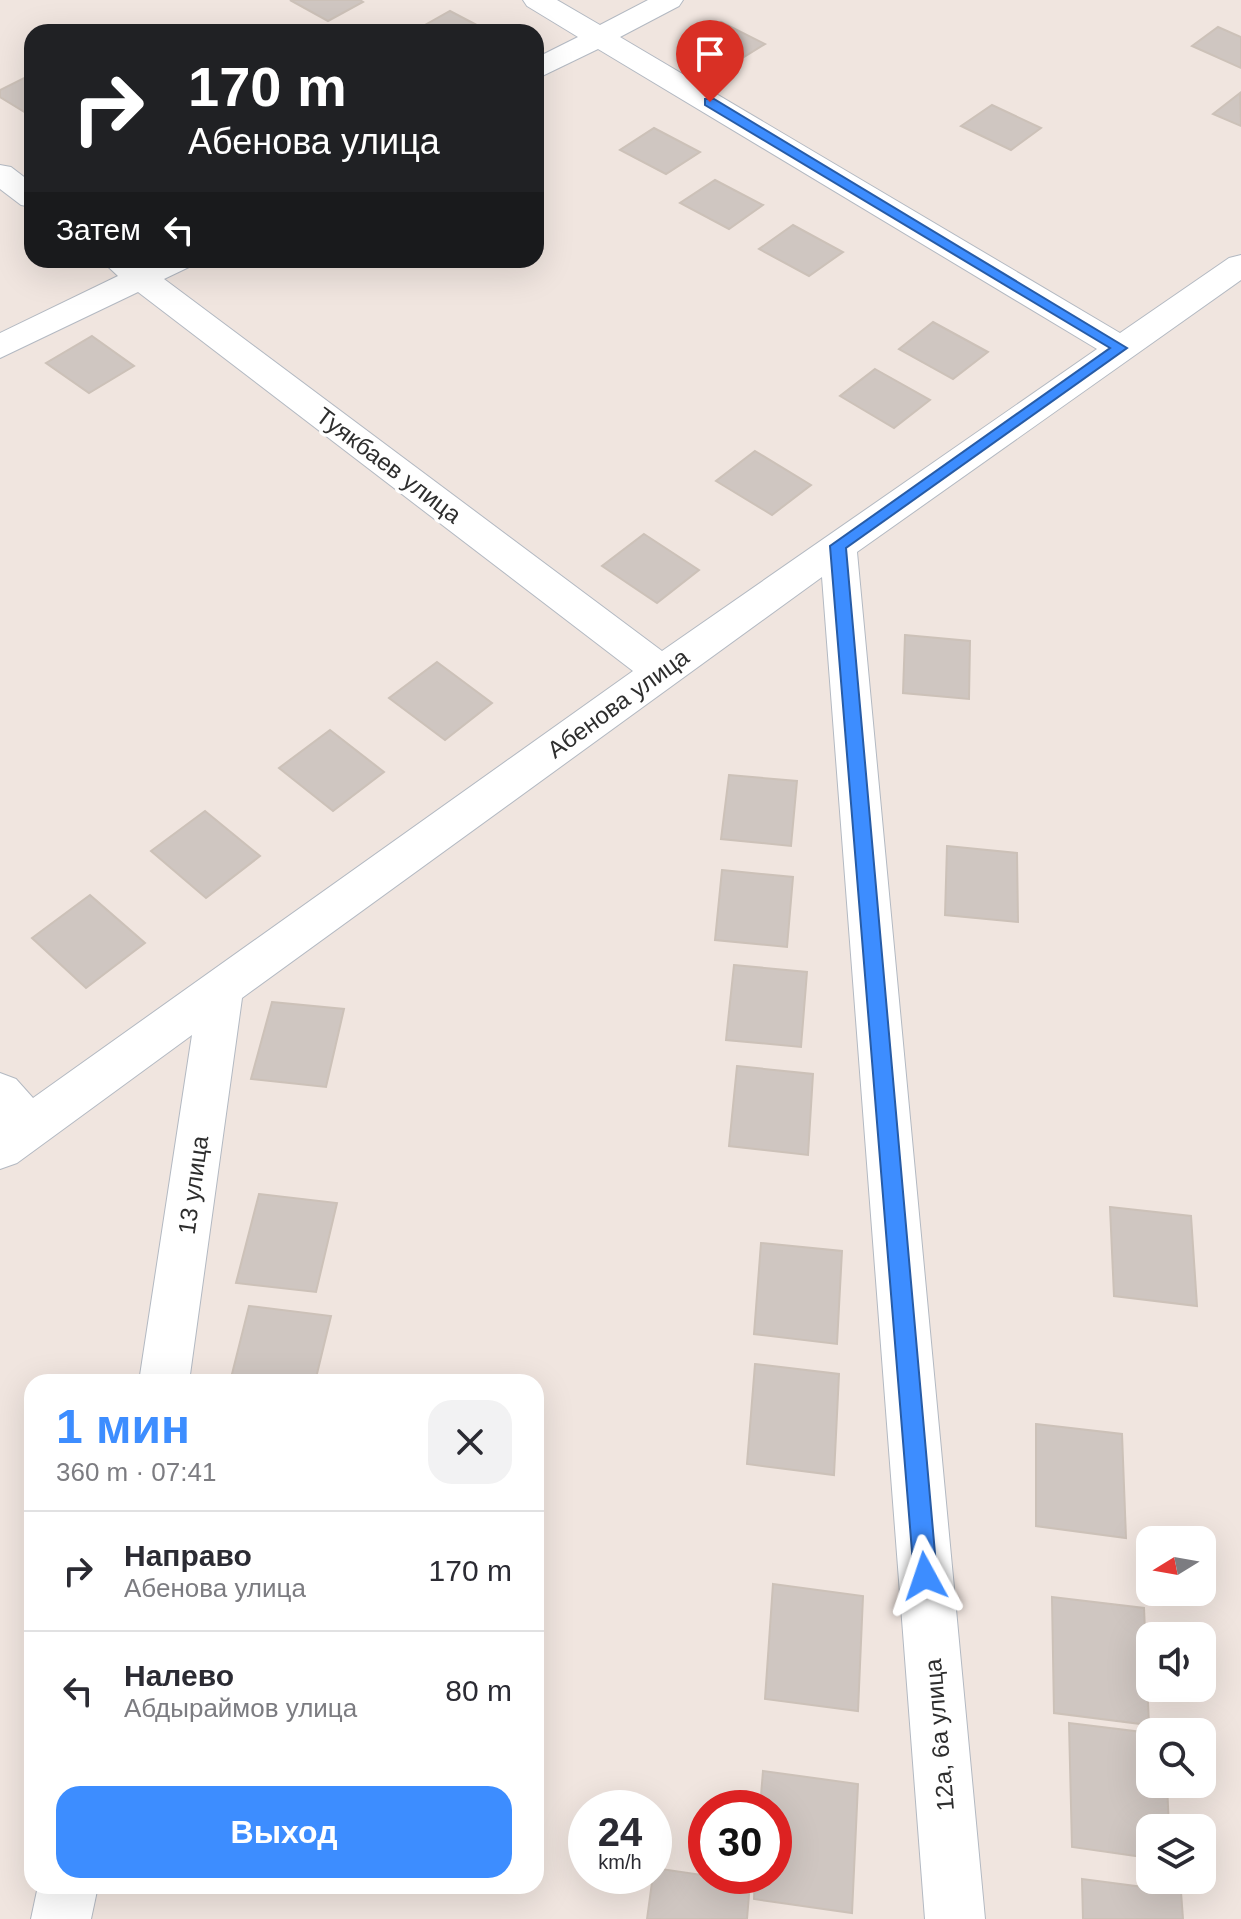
<!DOCTYPE html>
<html lang="ru">
<head>
<meta charset="utf-8">
<style>
	body { margin:0; font-family:Arial,sans-serif; background:#f2f2f3; color:#2b2b33; height:100vh; display:flex; flex-direction:column; font-size:30px; white-space:nowrap }
	* { box-sizing:border-box; margin:0 }
	p { font-size:26px; color:#7c7c81 }
	.icon { flex:none; width:44px; height:44px; fill:none; stroke:currentColor; stroke-width:2; stroke-linecap:round; stroke-linejoin:round }
	.map { position:relative; flex:1; overflow:hidden }
	.side { position:absolute; left:24px; top:1374px; width:520px; height:520px; display:flex; flex-direction:column; background:#fff; border-radius:24px; box-shadow:0 8px 32px #0002 }
	.side>* { flex:none }
	.hud { position:absolute; left:24px; top:24px; width:520px; height:244px; border-radius:24px; box-shadow:0 8px 32px #0002; background:#202124; color:#fff; overflow:hidden }
	.needle { width:52px; rotate:259deg }
	.tools { position:absolute; left:1136px; top:1526px; display:grid; gap:16px }
	.tools a { display:grid; place-items:center; width:80px; height:80px; border-radius:16px; background:#fff; box-shadow:0 8px 32px #0002; font-size:40px }
	.speed { position:absolute; left:568px; top:1790px; display:flex; gap:16px; font-size:40px; font-weight:700; text-align:center }
	.speed>* { display:grid; place-content:center; width:104px; height:104px; border-radius:50%; background:#fff; box-shadow:0 8px 32px #0002; line-height:1 }
	.speed small { font-size:20px; font-weight:400 }
	.speed .limit { border:12px solid #d22; background:#fff; color:#111 }
	.pin { position:absolute; display:grid; place-items:center; width:68px; height:68px; color:#fff; margin:-82px -34px; border-radius:50% 50% 50% 0; rotate:-45deg; box-shadow:0 0 8px #0007 }
	.pin .icon { rotate:45deg }
	.me { position:absolute; width:88px; margin:-44px; rotate:355deg; stroke-linejoin:round; filter:drop-shadow(0 0 6px #0008) }
	.turn { display:flex; align-items:center; gap:28px; height:168px; padding:0 32px; font-size:36px }
	.turn .icon { width:104px; height:104px; stroke-width:2.5 }
	.turn b { display:block; font-size:56px; line-height:68px }
	.then { display:flex; align-items:center; height:76px; padding:0 32px; background:#0003; gap:16px; font-size:30px }
	.round { display:grid; place-items:center; flex:none; width:84px; height:84px; border-radius:24px; background:#f2f2f3 }
	.head { display:flex; align-items:center; justify-content:space-between; height:136px; padding:0 32px }
	h1 { font-size:48px; font-weight:800; line-height:60px; color:#3d8dff }
	.button { display:flex; gap:16px; margin-top:auto; padding:16px 32px }
	.button a { flex:1; height:92px; border-radius:24px; background:#3d8dff; color:#fff; font-size:32px; font-weight:800; line-height:92px; text-align:center }
	ul { padding:0; list-style:none }
	li { display:flex; align-items:center; gap:24px; height:120px; padding:0 32px; border-top:2px solid #e1e1e2 }
	li div { flex:1 }
	li b { display:block; font-size:30px }
	li em { font-style:normal }
	.map>svg:first-child { display:block }
	.building { fill:#cfc6c1; stroke:#ccc1b8; stroke-width:2 }
	.lines { fill:none; stroke-linecap:round; stroke-linejoin:round }
	.street-casing { stroke:#b3b9c2; stroke-width:2 }
	.street { fill:#fff; fill-rule:evenodd }
	.route { fill:#3d8dff; stroke:#285ca6; stroke-width:2 }
	.labels { text-anchor:middle; dominant-baseline:central; stroke-width:7; stroke-linejoin:round; paint-order:stroke }
	.street-label { font-size:24px; fill:#2e2e2e; stroke:#fff }
</style>
</head>
<body>
<div class="map">
<svg width="1241" height="1919" viewBox="0 0 1241 1919">
	<rect width="100%" height="100%" fill="#f0e5df"/>
	<g class="building">
		<path d="M290,0H360L363,2L328,21Z"/>
		<path d="M450,11L490,32L416,30Z"/>
		<path d="M721,22L765,44L734,63L689,41Z"/>
		<path d="M1218,27L1241,37V68L1192,46Z"/>
		<path d="M32,74V116H31L0,97V90Z"/>
		<path d="M1240,93L1241,126L1213,114Z"/>
		<path d="M992,105L1041,128L1011,150L961,126Z"/>
		<path d="M654,128L700,152L666,174L620,150Z"/>
		<path d="M715,180L763,205L729,229L680,203Z"/>
		<path d="M793,225L843,252L809,276L759,249Z"/>
		<path d="M933,322L988,352L953,379L899,349Z"/>
		<path d="M92,336L134,366L89,393L46,363Z"/>
		<path d="M875,369L930,400L894,428L840,396Z"/>
		<path d="M755,451L811,485L772,515L716,481Z"/>
		<path d="M644,534L699,570L657,603L602,566Z"/>
		<path d="M905,635L970,641L969,699L903,693Z"/>
		<path d="M437,662L492,703L445,740L389,698Z"/>
		<path d="M330,730L384,772L333,811L279,768Z"/>
		<path d="M729,775L797,781L791,846L721,839Z"/>
		<path d="M205,811L260,856L206,898L151,851Z"/>
		<path d="M947,846L1017,853L1018,922L945,915Z"/>
		<path d="M722,870L793,877L787,947L715,940Z"/>
		<path d="M90,895L145,943L86,988L32,938Z"/>
		<path d="M734,965L807,972L801,1047L726,1040Z"/>
		<path d="M272,1002L344,1009L326,1087L251,1079Z"/>
		<path d="M737,1066L813,1074L808,1155L729,1146Z"/>
		<path d="M259,1194L337,1203L316,1292L236,1283Z"/>
		<path d="M1110,1207L1191,1216L1197,1306L1114,1296Z"/>
		<path d="M761,1243L842,1251L837,1344L754,1334Z"/>
		<path d="M249,1306L331,1316L315,1382H230Z"/>
		<path d="M755,1364L839,1374L834,1475L747,1464Z"/>
		<path d="M1036,1424L1122,1434L1126,1538L1036,1526Z"/>
		<path d="M773,1584L863,1596L858,1711L765,1699Z"/>
		<path d="M1052,1597L1144,1608L1149,1725L1054,1713Z"/>
		<path d="M1069,1723L1150,1733V1784H1167L1169,1828H1150V1858L1072,1847Z"/>
		<path d="M763,1771L858,1784L852,1913L754,1899L755,1876H774V1808H760Z"/>
		<path d="M654,1868L750,1882L747,1919H647Z"/>
		<path d="M1082,1879L1181,1892L1183,1919H1083Z"/>
	</g>
	<g class="lines">
		<defs>
			<g id="street">
				<path d="M523,0H557L600,25L648,0H683L679,6L620,37L1120,333L1229,258L1241,255V280L857,552L985,1919H925L822,577L242,998L189,1382H139L192,1035L17,1163L0,1169V1073L16,1079L33,1098L633,671L138,292L0,358V333L118,276L101,260H138L143,264L151,260H193L189,267L164,279L662,651L1097,349L598,49L536,79V58L578,37L527,6Z"/>
				<path d="M0,165L11,167L32,183V207L21,205L0,189Z"/>
				<path d="M38,1886H98L91,1919H31Z"/>
			</g>
		</defs>
		<use href="#street" class="street-casing"/>
		<use href="#street" class="street"/>
	</g>
	<path class="route" d="M705,99H714L1127,348L846,548L937,1576L933,1584L925,1587L917,1584L914,1576L830,546L1110,348L705,105Z"/>
	<g class="labels">
		<g class="street-label">
			<text transform="translate(389 465) rotate(37)">Туякбаев улица</text>
			<text transform="translate(618 703) rotate(-36)">Абенова улица</text>
			<text transform="translate(193 1185) rotate(-82)">13 улица</text>
			<text transform="translate(939 1735) rotate(-95)">12а, 6а улица</text>
		</g>
	</g>
</svg>
<div class="tools">
<a><svg class="needle" viewBox="-14 -14 28 28"><path d="M0-13l5 13h-10z" fill="#e53935"/><path d="M0 13l5-13h-10z" fill="#7c7c81"/></svg></a>
<a><svg class="icon" aria-label="sound" viewBox="0 0 24 24"><path d="M4 9h4l5-4v14l-5-4H4zM17 9q2 3 0 6"/></svg></a>
<a><svg class="icon" aria-label="search" viewBox="0 0 24 24"><circle cx="10" cy="10" r="6"/><path d="M15 15l6 6"/></svg></a>
<a><svg class="icon" aria-label="layers" viewBox="0 0 24 24"><path d="M12 4l9 5-9 5-9-5zM3 14l9 5 9-5"/></svg></a>
</div>
<div class="speed"><div>24<small>km/h</small></div><div class="limit">30</div></div>
<div class="pin" style="left:710px;top:102px;background:#d93025"><svg class="icon" aria-label="arrive" viewBox="0 0 24 24"><path d="M6 21V4h12l-3 4 3 4H6"/></svg></div>
<svg class="me" style="left:925px;top:1576px" viewBox="-20 -20 40 40"><path d="M0-17L14 15 0 8-14 15z" fill="#3d8dff" stroke="#fff" stroke-width="4"/></svg>
<div class="hud">
<div class="turn"><svg class="icon" aria-label="right" viewBox="0 0 24 24"><path d="M7 20v-9h11M14 6l5 5-5 5"/></svg><div><b>170 m</b>Абенова улица</div></div>
<div class="then">Затем<svg class="icon" aria-label="left" viewBox="0 0 24 24"><path d="M17 20v-9H6M10 6l-5 5 5 5"/></svg></div>
</div>
<section class="side">
<div class="head"><div><h1>1 мин</h1><p>360 m · 07:41</p></div><a class="round"><svg class="icon" aria-label="close" viewBox="0 0 24 24"><path d="M6 6l12 12M18 6L6 18"/></svg></a></div>
<ul>
<li><svg class="icon" aria-label="right" viewBox="0 0 24 24"><path d="M7 20v-9h11M14 6l5 5-5 5"/></svg><div><b>Направо</b><p>Абенова улица</p></div><em>170 m</em></li>
<li><svg class="icon" aria-label="left" viewBox="0 0 24 24"><path d="M17 20v-9H6M10 6l-5 5 5 5"/></svg><div><b>Налево</b><p>Абдыраймов улица</p></div><em>80 m</em></li>
</ul>
<div class="button"><a>Выход</a></div>
</section>
</div>
</body>
</html>
